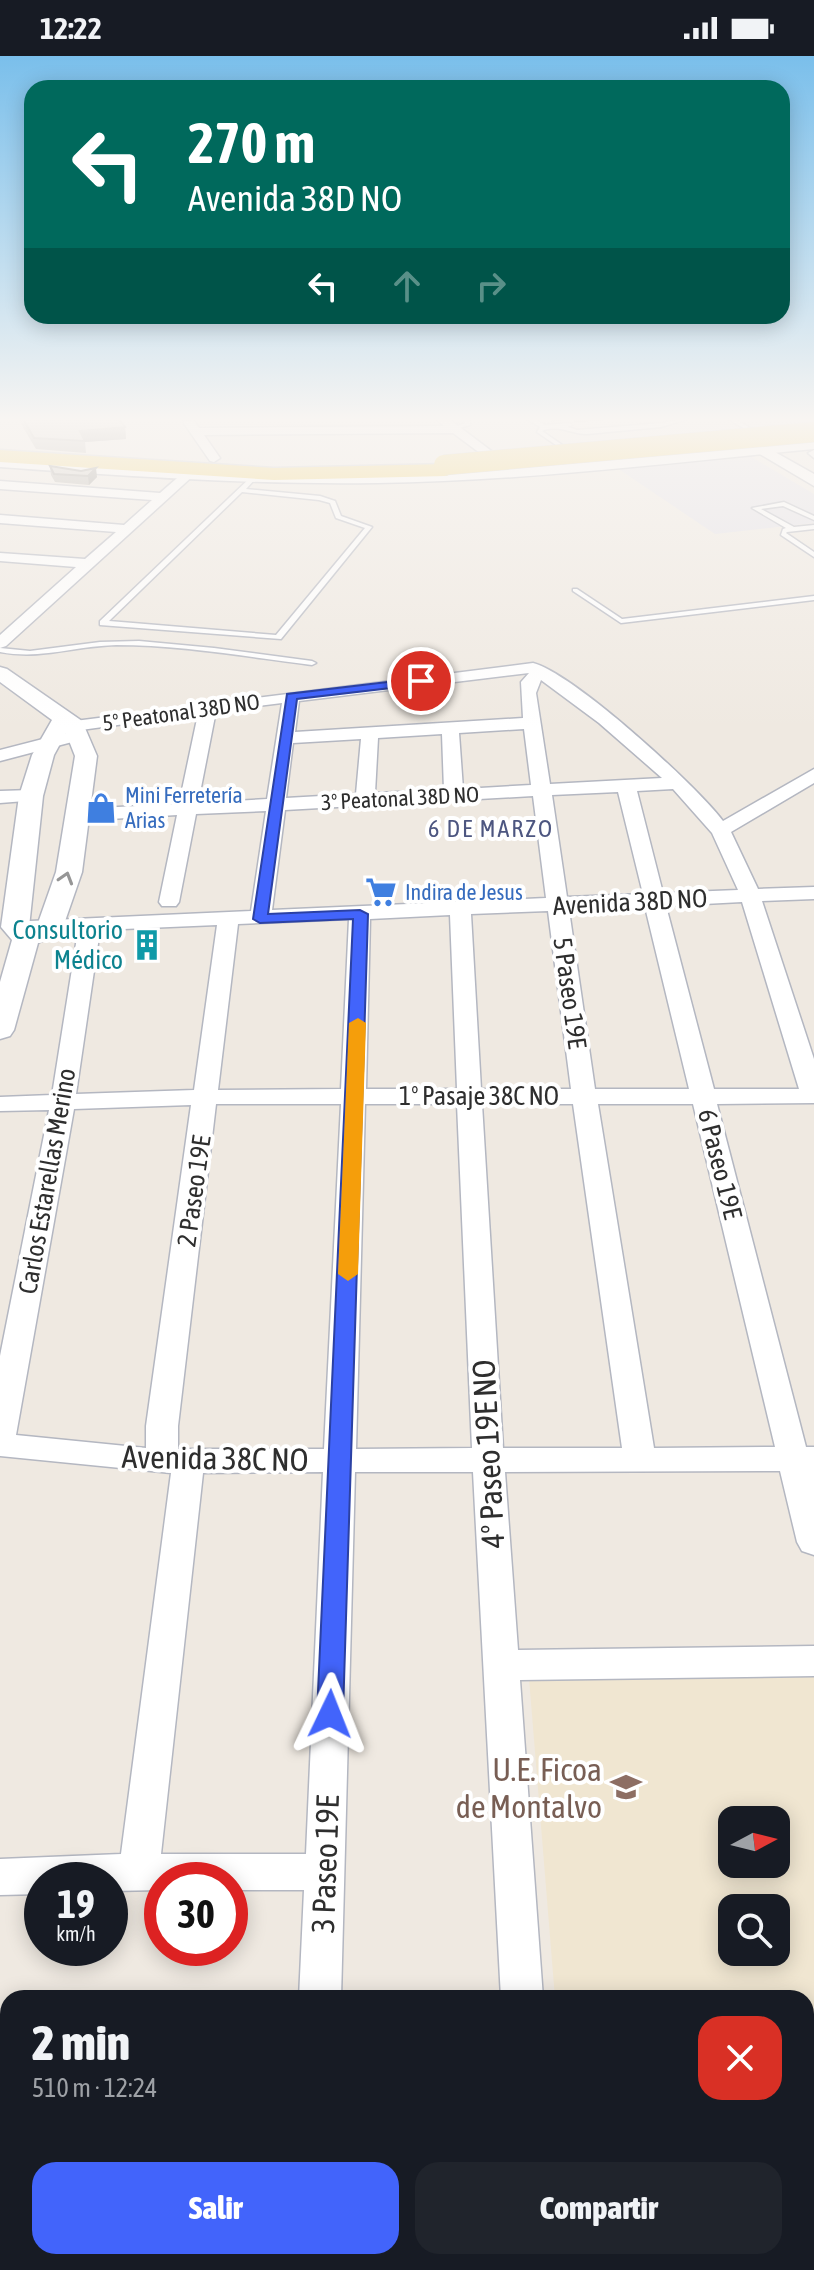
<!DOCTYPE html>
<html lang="es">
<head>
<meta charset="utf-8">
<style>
	body { margin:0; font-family:"Asap Condensed",sans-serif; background:#20242c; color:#f1f3f6; height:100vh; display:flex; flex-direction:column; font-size:30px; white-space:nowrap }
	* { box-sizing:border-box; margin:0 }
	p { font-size:26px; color:#9ea1a6 }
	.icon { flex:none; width:44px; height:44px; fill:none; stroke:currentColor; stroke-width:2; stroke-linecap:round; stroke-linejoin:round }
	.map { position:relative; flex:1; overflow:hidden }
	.drawer { position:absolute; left:0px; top:1934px; width:814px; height:280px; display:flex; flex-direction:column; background:#171b24; border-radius:24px 24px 0 0; box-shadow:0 4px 20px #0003 }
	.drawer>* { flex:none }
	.top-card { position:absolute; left:24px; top:24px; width:766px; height:244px; border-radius:24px; box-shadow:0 4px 20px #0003; background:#00695c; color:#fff; overflow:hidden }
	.needle { width:52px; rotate:83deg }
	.buttons { position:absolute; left:718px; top:1750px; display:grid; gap:16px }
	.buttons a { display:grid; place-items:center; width:72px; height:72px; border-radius:16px; background:#171b24; box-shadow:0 4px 20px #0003; font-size:40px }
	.speed { position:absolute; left:24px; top:1806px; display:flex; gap:16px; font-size:40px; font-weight:700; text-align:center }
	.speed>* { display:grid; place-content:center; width:104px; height:104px; border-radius:50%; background:#171b24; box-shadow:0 4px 20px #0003; line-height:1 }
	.speed small { font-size:20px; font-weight:400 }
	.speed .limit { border:12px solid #d22; background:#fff; color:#111 }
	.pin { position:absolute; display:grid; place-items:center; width:68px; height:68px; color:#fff; margin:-34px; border:4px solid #fff; border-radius:50%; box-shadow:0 2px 8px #0007 }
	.me { position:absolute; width:88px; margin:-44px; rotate:2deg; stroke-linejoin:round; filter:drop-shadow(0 0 6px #0008) }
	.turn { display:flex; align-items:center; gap:28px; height:168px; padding:0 32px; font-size:36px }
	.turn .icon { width:104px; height:104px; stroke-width:2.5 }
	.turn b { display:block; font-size:56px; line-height:68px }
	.lanes { display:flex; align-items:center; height:76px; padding:0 32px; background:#0003; justify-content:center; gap:40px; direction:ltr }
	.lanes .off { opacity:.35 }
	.round { display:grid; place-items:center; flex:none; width:84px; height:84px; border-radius:24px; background:#20242c }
	.summary { display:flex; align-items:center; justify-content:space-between; height:136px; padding:0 32px }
	h1 { font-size:48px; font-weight:800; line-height:60px }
	.cta { display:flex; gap:16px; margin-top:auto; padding:16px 32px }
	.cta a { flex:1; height:92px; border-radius:24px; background:#4264fb; color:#fff; font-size:32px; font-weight:800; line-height:92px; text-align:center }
	.cta a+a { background:#20242c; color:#f1f3f6 }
	.status { display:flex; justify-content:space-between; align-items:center; height:56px; padding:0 40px; background:#171b24; direction:ltr }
	.status svg { height:22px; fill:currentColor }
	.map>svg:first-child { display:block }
	.industrial { fill:#e3e1e8 }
	.education { fill:#f0e6d1; fill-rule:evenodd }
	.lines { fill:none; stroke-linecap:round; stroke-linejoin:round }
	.service-casing { stroke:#b4b7c1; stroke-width:3 }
	.minor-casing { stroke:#b4b7c1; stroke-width:3 }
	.tertiary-casing { stroke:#b4b7c1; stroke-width:3 }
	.secondary-casing { stroke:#b4b7c1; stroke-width:3 }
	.primary-casing { stroke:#c9c9c9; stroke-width:3 }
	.service { fill:#fff; fill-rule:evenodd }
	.minor { fill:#fff; fill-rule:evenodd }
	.tertiary { fill:#fff; fill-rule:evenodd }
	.secondary { fill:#fff; fill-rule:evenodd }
	.primary { fill:#f2d163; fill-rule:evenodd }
	.primary-bridge-casing { stroke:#c9c9c9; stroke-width:21; stroke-linecap:butt }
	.primary-bridge { stroke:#f2d163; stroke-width:20 }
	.wall { fill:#afaba4 }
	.shaded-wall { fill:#8e8b86 }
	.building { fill:#cbc7bf; stroke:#8e8b86; stroke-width:2 }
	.oneway { stroke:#969696 }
	.route { fill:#4264fb; stroke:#2b41a3; stroke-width:2 }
	.slow { fill:#f59e0b }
	.labels { text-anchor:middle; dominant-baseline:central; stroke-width:8; stroke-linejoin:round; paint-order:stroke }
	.far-street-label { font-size:22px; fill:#2e2e2e; stroke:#fff }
	.far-shop-label { font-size:22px; fill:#366cbe; stroke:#fff; text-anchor:start }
	.far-neighbourhood-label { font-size:24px; letter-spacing:2px; fill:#4d5680; stroke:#fff }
	.street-label { font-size:26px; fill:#2e2e2e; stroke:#fff }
	.culture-label { font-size:26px; fill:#0d838f; stroke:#fff; text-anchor:end }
	.near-street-label { font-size:32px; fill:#2e2e2e; stroke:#fff }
	.near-education-label { font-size:32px; fill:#785e54; stroke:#fff; text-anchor:end }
</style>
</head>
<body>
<div class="status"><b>12:22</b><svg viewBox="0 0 49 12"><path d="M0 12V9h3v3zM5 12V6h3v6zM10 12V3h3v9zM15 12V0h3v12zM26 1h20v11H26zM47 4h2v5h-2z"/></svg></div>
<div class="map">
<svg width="814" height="2214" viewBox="0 0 814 2214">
	<rect width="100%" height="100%" fill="#efe9e1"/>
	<path class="industrial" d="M748,399L814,438V467L715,478L617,412Z"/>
	<path class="education" d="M814,1620V2015H806V1942H555L529,1622ZM732,1764H776V1808H732ZM732,1852H776V1896H732Z"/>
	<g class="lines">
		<defs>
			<g id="service">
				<path d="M464,363H470V369L453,374V372L465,367Z"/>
				<path d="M527,363H534L545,369L569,367L572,369L568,371L577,374L661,367L688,363L661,371L587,378C571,378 558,368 542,375L568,393L566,396L537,376L540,371Z"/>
				<path d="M728,363H735L757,376L752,377Z"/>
				<path d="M814,394V402L808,397Z"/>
				<path d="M251,421L256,422L246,433L320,440L335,445L341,460L372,471L281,583L100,569V565ZM242,436L319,444L330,447L336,462L365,472L276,579L109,565Z"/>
				<path d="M784,446L814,460V464L783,450L761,453L794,471L814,469V473L787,476L786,477L814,496V501L781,479L783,473L786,472L752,452Z"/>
				<path d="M573,533H577L622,563L814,540V544L621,567L573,535Z"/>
				<path d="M139,585L214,592L312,605L316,607L312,609C247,601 182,589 116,589C75,590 41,604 0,596V592L30,595L100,586Z"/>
			</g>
			<g id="minor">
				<path d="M436,363H449L498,400L488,403L453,377L204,379L220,402L214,406L210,405L183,366L193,364L199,372L444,370Z"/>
				<path d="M184,416L194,419L6,590L0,592V579L76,511L0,505V497L85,503L116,476L0,467V459L124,469L152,444L0,433V425L160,437Z"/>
				<path d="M533,607C574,618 696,729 723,765L814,713V727L731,776L758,833L814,831V843L762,845L814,1003V1047L717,1048L806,1391H814V1499L802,1495L797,1486L780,1415L505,1416L518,1594L814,1590V1620L520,1624L543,1942H501L473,1416H355L341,1942H299L304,1834H230V1824H162V1834L110,1835V1824H42V1838L0,1839V1803L121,1798L171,1417L0,1400V1300L49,1054L0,1055V1041L52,1039L78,875L30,877L19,871L30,865L251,855L266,755L196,758L179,846L176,850H162L159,846L177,759L77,765L67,759L77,753L179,748L198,658L59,677L50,672L59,667ZM529,617L521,626L523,662L295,676L299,645ZM541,624L599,667L662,722L550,728L536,637ZM282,647L267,743L198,747L216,655ZM524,673L531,729L463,733L459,677ZM442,678L444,734L375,737L378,682ZM361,683L356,738L286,742L293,687ZM673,733L712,777L738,834L663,837L637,735ZM618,736L643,838L567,841L552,739ZM533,740L546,842L272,854L285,754ZM742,846L799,1033H714L666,850ZM645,851L689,1033H595L569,854ZM548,855L571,1033H481L471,858ZM450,859L457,1033H366L370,863ZM349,863L341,1033L218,1034L238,868ZM217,869L194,1034L76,1038L100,874ZM216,1048H341L324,1393H178V1370ZM365,1048H457L472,1392L356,1393ZM482,1048H573L622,1392H503ZM598,1048H693L775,1391L654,1392ZM191,1049L146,1370V1392L16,1379L74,1053ZM323,1416L306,1798H161L203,1417Z"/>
				<path d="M70,676L79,681L76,685L0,705V694Z"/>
				<path d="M31,734L40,740L38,744L0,747V735Z"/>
				<rect x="806" y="2050" width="8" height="44"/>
				<rect x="0" y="2059" width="8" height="46"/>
				<rect x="72" y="2206" width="48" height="8"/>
				<rect x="287" y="2206" width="48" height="8"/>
				<rect x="515" y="2206" width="48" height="8"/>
				<path d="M738,2206H786L787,2214H739Z"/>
			</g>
			<g id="tertiary">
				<path d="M736,374L814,418V430L731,381V375Z"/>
				<path d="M0,611L7,613L82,665L97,700L82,816L63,871L59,877L38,887L14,974L10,980L0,983V926L12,884L1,871L19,740L32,699L52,664L0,626ZM66,677L75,700L56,816L38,867L29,871L43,740L54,699Z"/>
			</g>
			<path id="secondary" d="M814,383V393C669,407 523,425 377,427C251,429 126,420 0,411V401C126,410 251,419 377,417C523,414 669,397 814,383Z"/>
			<path id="primary" d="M0,394L274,412L447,408L457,414L447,420L274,424L0,406Z"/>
		</defs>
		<use href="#service" class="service-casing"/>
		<use href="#minor" class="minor-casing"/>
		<use href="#tertiary" class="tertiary-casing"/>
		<use href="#secondary" class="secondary-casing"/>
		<use href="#primary" class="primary-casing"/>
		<use href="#service" class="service"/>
		<use href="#minor" class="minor"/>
		<use href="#tertiary" class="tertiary"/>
		<use href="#secondary" class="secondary"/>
		<use href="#primary" class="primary"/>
		<defs>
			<path id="primary-bridge" d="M444,409L814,376"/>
		</defs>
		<use href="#primary-bridge" class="primary-bridge-casing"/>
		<use href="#primary-bridge" class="primary-bridge"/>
	</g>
	<g class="wall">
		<path d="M18,363H119L125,371L126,383L85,386L86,397L36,393Z"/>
		<path d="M50,410L97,421L89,429L55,426L51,419Z"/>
	</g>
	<g class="shaded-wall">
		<path d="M551,363H569L551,366Z"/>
		<path d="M574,363H615L574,367Z"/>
		<path d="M125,371L126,383L85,386L80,375Z"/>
		<path d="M96,412L97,421L89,429L88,420Z"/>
	</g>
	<g class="building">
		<path d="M23,363H119L125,371L80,375L85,385L34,382Z"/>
		<path d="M50,410L81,415L96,412L88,420L54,418Z"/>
	</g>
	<defs><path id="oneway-chevron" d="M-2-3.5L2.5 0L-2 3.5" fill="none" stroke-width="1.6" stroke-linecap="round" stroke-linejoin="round" transform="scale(2)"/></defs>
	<use class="oneway" href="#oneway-chevron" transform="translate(66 822) rotate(-73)"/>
	<linearGradient id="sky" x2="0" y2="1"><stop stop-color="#7abfeb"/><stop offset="0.54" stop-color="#f8f5f2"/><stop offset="1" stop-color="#f8f5f2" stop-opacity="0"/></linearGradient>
	<rect width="814" height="673" fill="url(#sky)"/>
	<path class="route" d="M421,622L426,625L425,628L297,643L268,858L360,854L368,858L343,1658L339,1666L330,1669L321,1666L317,1658L353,863L260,867L253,863L287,638Z"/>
	<path class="slow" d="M358,962L366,967L358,1218L348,1225L338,1218L349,967Z"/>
	<defs>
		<symbol id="shop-bare" viewBox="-9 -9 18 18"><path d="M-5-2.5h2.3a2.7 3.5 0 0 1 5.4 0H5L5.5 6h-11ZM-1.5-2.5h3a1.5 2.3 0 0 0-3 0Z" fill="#3f7fe0" stroke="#fff" stroke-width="2.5" paint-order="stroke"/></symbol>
		<symbol id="supermarket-bare" viewBox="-9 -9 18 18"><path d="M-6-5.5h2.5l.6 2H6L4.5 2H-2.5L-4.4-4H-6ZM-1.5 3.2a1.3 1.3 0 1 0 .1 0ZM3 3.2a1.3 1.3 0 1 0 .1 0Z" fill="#3f7fe0" stroke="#fff" stroke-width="2.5" paint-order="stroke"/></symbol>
		<symbol id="building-bare" viewBox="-9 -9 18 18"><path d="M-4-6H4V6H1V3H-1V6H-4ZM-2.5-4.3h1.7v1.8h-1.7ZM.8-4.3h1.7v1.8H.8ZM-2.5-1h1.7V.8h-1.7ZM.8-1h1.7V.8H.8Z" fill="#0f9aa8" stroke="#fff" stroke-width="2.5" paint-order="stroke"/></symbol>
		<symbol id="school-bare" viewBox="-9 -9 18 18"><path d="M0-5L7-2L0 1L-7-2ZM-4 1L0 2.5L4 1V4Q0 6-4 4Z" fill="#8d6e63" stroke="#fff" stroke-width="2.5" paint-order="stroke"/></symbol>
	</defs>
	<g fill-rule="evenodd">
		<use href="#shop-bare" x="79" y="730" width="44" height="44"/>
		<use href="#supermarket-bare" x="359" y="814" width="44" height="44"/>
		<use href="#building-bare" x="125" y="867" width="44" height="44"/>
		<use href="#school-bare" x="604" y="1709" width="44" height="44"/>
	</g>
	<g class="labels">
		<g class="far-street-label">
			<text transform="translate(181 656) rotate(-8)">5° Peatonal 38D NO</text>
			<text transform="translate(400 742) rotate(-3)">3° Peatonal 38D NO</text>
		</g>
		<g class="far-shop-label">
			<text x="125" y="739">Mini Ferretería<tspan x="125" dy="25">Arias</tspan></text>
			<text x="405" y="836">Indira de Jesus</text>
		</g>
		<g class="far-neighbourhood-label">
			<text x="491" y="772">6 DE MARZO</text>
		</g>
		<g class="street-label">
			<text transform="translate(630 846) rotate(-3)">Avenida 38D NO</text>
			<text transform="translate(570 937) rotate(82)">5 Paseo 19E</text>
			<text x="479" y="1040">1° Pasaje 38C NO</text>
			<text transform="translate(720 1108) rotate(76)">6 Paseo 19E</text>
			<text transform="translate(47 1125) rotate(-80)">Carlos Estarellas Merino</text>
			<text transform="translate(194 1135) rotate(-82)">2 Paseo 19E</text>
		</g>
		<g class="culture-label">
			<text x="123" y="874">Consultorio<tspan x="123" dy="30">Médico</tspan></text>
		</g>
		<g class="near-street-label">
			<text transform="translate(488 1398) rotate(-93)">4° Paseo 19E NO</text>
			<text transform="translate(215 1402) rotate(1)">Avenida 38C NO</text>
			<text transform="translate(325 1808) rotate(-88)">3 Paseo 19E</text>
		</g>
		<g class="near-education-label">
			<text x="602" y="1713">U.E. Ficoa<tspan x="602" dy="37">de Montalvo</tspan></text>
		</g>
	</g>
</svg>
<div class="buttons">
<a><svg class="needle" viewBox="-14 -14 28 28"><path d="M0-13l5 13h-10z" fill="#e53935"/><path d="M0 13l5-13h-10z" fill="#9ea1a6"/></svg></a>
<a><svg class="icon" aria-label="search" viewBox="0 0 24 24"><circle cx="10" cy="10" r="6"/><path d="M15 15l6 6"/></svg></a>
</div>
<div class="speed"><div>19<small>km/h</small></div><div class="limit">30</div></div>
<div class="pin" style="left:421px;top:625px;background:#d93025"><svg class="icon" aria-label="arrive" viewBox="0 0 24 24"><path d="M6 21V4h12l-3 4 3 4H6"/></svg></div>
<svg class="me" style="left:330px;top:1658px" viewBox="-20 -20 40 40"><path d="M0-17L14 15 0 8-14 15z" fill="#4264fb" stroke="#fff" stroke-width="4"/></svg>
<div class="top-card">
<div class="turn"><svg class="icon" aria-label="left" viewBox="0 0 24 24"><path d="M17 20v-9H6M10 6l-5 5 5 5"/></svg><div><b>270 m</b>Avenida 38D NO</div></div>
<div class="lanes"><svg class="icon" aria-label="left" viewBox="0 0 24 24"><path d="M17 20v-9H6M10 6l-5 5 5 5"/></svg><svg class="icon off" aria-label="ahead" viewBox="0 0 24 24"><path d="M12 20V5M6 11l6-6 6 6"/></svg><svg class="icon off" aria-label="right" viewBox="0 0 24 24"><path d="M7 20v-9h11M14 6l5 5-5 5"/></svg></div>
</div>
<section class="drawer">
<div class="summary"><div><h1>2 min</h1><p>510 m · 12:24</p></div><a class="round" style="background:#d93025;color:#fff"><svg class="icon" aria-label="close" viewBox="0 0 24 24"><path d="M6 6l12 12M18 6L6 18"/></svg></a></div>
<div class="cta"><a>Salir</a><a>Compartir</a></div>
</section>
</div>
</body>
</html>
